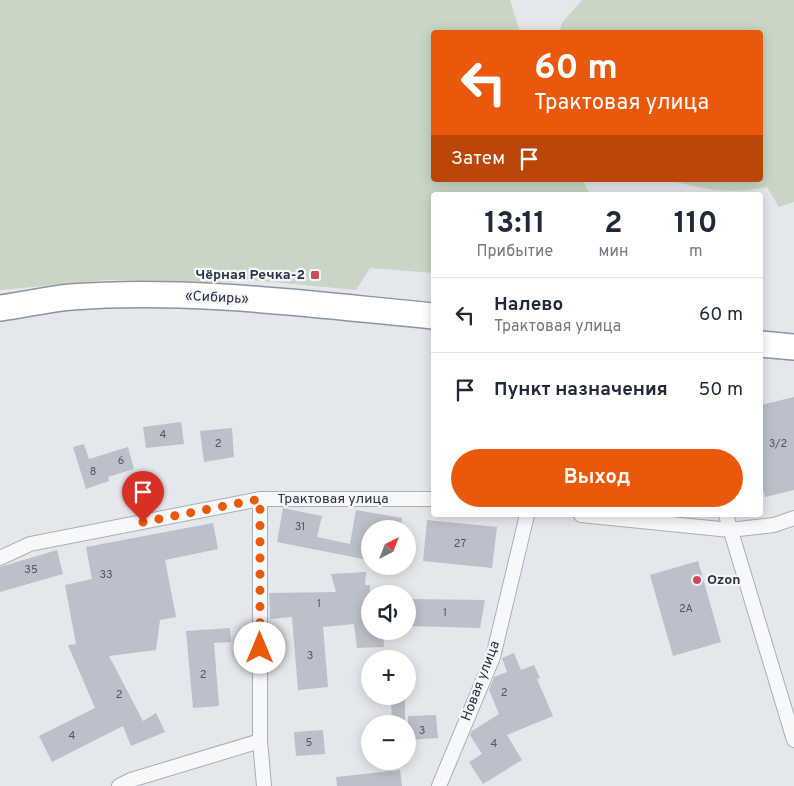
<!DOCTYPE html>
<html lang="ru">
<head>
<meta charset="utf-8">
<style>
	body { margin:0; font-family:Overpass,sans-serif; background:#f2f2f3; color:#1f2937; height:100vh; display:flex; flex-direction:column; font-size:19px; white-space:nowrap }
	* { box-sizing:border-box; margin:0 }
	p { font-size:16px; color:#747a83 }
	.icon { flex:none; width:28px; height:28px; fill:none; stroke:currentColor; stroke-width:2; stroke-linecap:round; stroke-linejoin:round }
	.map { position:relative; flex:1; overflow:hidden }
	.panel { position:absolute; left:431px; top:192px; width:332px; height:325px; display:flex; flex-direction:column; background:#fff; border-radius:5px; box-shadow:0 2px 12px #0003 }
	.panel>* { flex:none }
	.hud { position:absolute; left:431px; top:30px; width:332px; height:152px; border-radius:5px; box-shadow:0 2px 12px #0003; background:#ea580c; color:#fff; overflow:hidden }
	.needle { width:32px; rotate:42deg }
	.controls { position:absolute; left:361px; top:520px; display:grid; gap:10px }
	.controls a { display:grid; place-items:center; width:55px; height:55px; border-radius:50%; background:#fff; box-shadow:0 2px 12px #0003; font-size:25px }
	.pin { position:absolute; display:grid; place-items:center; width:42px; height:42px; color:#fff; margin:-51px -21px; border-radius:50% 50% 50% 0; rotate:-45deg; box-shadow:0 0 5px #0007 }
	.pin .icon { rotate:45deg }
	.me { position:absolute; width:55px; margin:-28px; rotate:0deg; stroke-linejoin:round; filter:drop-shadow(0 0 4px #0008) }
	.turn { display:flex; align-items:center; gap:18px; height:105px; padding:0 20px; font-size:22px }
	.turn .icon { width:65px; height:65px; stroke-width:2.5 }
	.turn b { display:block; font-size:35px; line-height:42px }
	.then { display:flex; align-items:center; height:48px; padding:0 20px; background:#0003; gap:10px; font-size:19px }
	.eta { display:flex; justify-content:space-evenly; align-items:center; height:85px; text-align:center }
	.eta b { font-size:30px; font-weight:700; line-height:35px }
	.cta { display:flex; gap:10px; margin-top:auto; padding:10px 20px }
	.cta a { flex:1; height:58px; border-radius:30px; background:#ea580c; color:#fff; font-size:20px; font-weight:700; line-height:58px; text-align:center }
	ul { padding:0; list-style:none }
	li { display:flex; align-items:center; gap:15px; height:75px; padding:0 20px; border-top:1px solid #e0e1e3 }
	li div { flex:1 }
	li b { display:block; font-size:19px }
	li em { font-style:normal }
	.map>svg:first-child { display:block }
	.green { fill:#c9d6c5 }
	.building { fill:#bbc0ca }
	.lines { fill:none; stroke-linecap:round; stroke-linejoin:round }
	.street-casing { stroke:#a9aeb7; stroke-width:16 }
	.highway-casing { stroke:#8b94a3; stroke-width:28 }
	.street { stroke:#f7f8fa; stroke-width:14 }
	.highway { stroke:#fff; stroke-width:25 }
	.route { stroke:#ea580c; stroke-width:9; stroke-dasharray:0 16.2 }
	.poi-dot { fill:#d1495b; stroke:#f4f6f9; stroke-width:2 }
	.labels { text-anchor:middle; dominant-baseline:central; stroke-width:4.5; stroke-linejoin:round; paint-order:stroke }
	.number-label { font-size:11px; fill:#4f5766 }
	.poi-label { font-size:14px; font-weight:bold; fill:#2b3445; stroke:#f4f6f9; text-anchor:end }
	.street-label { font-size:14px; fill:#2b3445; stroke:#f4f6f9 }
</style>
</head>
<body>
<div class="map">
<svg width="794" height="786" viewBox="0 0 794 786">
	<rect width="100%" height="100%" fill="#e4e7ec"/>
	<g class="green">
		<path d="M0,0H510L520,32H434V180H583L590,195H434V273L370,268L356,290L242,279L232,282L107,280L0,290Z"/>
		<path d="M582,0H794V202L779,207L767,187C728,195 705,189 668,180H761V32H559L562,23Z"/>
	</g>
	<g class="building">
		<path d="M794,397V490L765,497L761,482V405Z"/>
		<path d="M181,422L184,444L146,448L143,427Z"/>
		<path d="M232,428L234,457L204,462L200,431Z"/>
		<path d="M84,444L89,459L128,447L134,469L108,477L109,481L86,489L73,447Z"/>
		<path d="M283,508L322,516L317,537L350,544L356,510L402,518L400,529H370L368,560L277,542Z"/>
		<path d="M427,520L497,527L492,568L423,561Z"/>
		<path d="M213,523L218,549L165,560L176,617L160,620L156,650L109,656L143,721L156,713L165,732L131,746L123,726L52,762L39,736L95,708L68,645L76,644L65,585L92,579L86,547Z"/>
		<path d="M57,550L63,574L0,592V567Z"/>
		<path d="M698,561L721,642L673,656L650,575Z"/>
		<path d="M366,572L365,585H370V631H383L384,647L357,648L354,624L323,627L328,687L298,690L292,617L270,619L269,593L336,592L331,574Z"/>
		<path d="M408,599L485,600L480,628L408,626Z"/>
		<path d="M230,628L231,642L214,643L219,706L193,708L186,631Z"/>
		<path d="M514,653L521,670L534,665L540,678L537,679L553,716L507,735L522,760L483,784L469,762L482,754L470,735L472,731L499,714L489,690L494,677L507,672L502,658Z"/>
		<path d="M391,696H405V724H392Z"/>
		<path d="M436,715L438,738L408,740V716Z"/>
		<path d="M323,730L325,754L296,756L294,732Z"/>
		<path d="M400,770L402,786H337L336,777Z"/>
	</g>
	<g class="lines">
		<defs>
			<g id="street">
				<path d="M260,499V741L264,786"/>
				<path d="M581,515L730,530L774,525L794,518"/>
				<path d="M726,515L794,740"/>
				<path d="M0,558L30,544L260,499H434"/>
				<path d="M119,786L131,780L260,741"/>
				<path d="M439,786L493,657L527,515"/>
			</g>
			<g id="highway">
				<path d="M0,308C24,305 47,299 71,297C192,288 314,305 434,316"/>
				<path d="M761,344L794,347"/>
			</g>
		</defs>
		<use href="#street" class="street-casing"/>
		<use href="#highway" class="highway-casing"/>
		<use href="#street" class="street"/>
		<use href="#highway" class="highway"/>
	</g>
	<g class="lines">
		<path class="route" d="M143,522L260,499V648"/>
	</g>
	<g class="poi-dot">
		<rect x="310" y="270" width="10" height="10" rx="2.5"/>
		<circle cx="697" cy="580" r="5"/>
	</g>
	<g class="labels">
		<g class="number-label">
			<text x="163" y="435">4</text>
			<text x="218" y="444">2</text>
			<text x="778" y="444">3/2</text>
			<text x="121" y="461">6</text>
			<text x="93" y="472">8</text>
			<text x="300" y="527">31</text>
			<text x="460" y="544">27</text>
			<text x="31" y="570">35</text>
			<text x="106" y="575">33</text>
			<text x="319" y="604">1</text>
			<text x="686" y="609">2А</text>
			<text x="445" y="613">1</text>
			<text x="310" y="656">3</text>
			<text x="203" y="675">2</text>
			<text x="504" y="693">2</text>
			<text x="119" y="695">2</text>
			<text x="422" y="731">3</text>
			<text x="72" y="736">4</text>
			<text x="309" y="743">5</text>
			<text x="494" y="744">4</text>
		</g>
		<g class="poi-label">
			<text x="305" y="275">Чёрная Речка-2</text>
			<text x="707" y="580" text-anchor="start">Ozon</text>
		</g>
		<g class="street-label">
			<text transform="translate(217 298) rotate(3)">«Сибирь»</text>
			<text x="333" y="499">Трактовая улица</text>
			<text transform="translate(481 681) rotate(-69)">Новая улица</text>
		</g>
	</g>
</svg>
<div class="controls">
<a><svg class="needle" viewBox="-14 -14 28 28"><path d="M0-13l5 13h-10z" fill="#e53935"/><path d="M0 13l5-13h-10z" fill="#747a83"/></svg></a>
<a><svg class="icon" aria-label="sound" viewBox="0 0 24 24"><path d="M4 9h4l5-4v14l-5-4H4zM17 9q2 3 0 6"/></svg></a>
<a>+</a>
<a>−</a>
</div>
<div class="pin" style="left:143px;top:522px;background:#d93025"><svg class="icon" aria-label="arrive" viewBox="0 0 24 24"><path d="M6 21V4h12l-3 4 3 4H6"/></svg></div>
<svg class="me" style="left:260px;top:648px" viewBox="-20 -20 40 40"><circle r="19" fill="#fff"/><path d="M0-13L10 11 0 6-10 11z" fill="#ea580c"/></svg>
<div class="hud">
<div class="turn"><svg class="icon" aria-label="left" viewBox="0 0 24 24"><path d="M17 20v-9H6M10 6l-5 5 5 5"/></svg><div><b>60 m</b>Трактовая улица</div></div>
<div class="then">Затем<svg class="icon" aria-label="arrive" viewBox="0 0 24 24"><path d="M6 21V4h12l-3 4 3 4H6"/></svg></div>
</div>
<section class="panel">
<div class="eta">
<div><b>13:11</b><p>Прибытие</p></div>
<div><b>2</b><p>мин</p></div>
<div><b>110</b><p>m</p></div>
</div>
<ul>
<li><svg class="icon" aria-label="left" viewBox="0 0 24 24"><path d="M17 20v-9H6M10 6l-5 5 5 5"/></svg><div><b>Налево</b><p>Трактовая улица</p></div><em>60 m</em></li>
<li><svg class="icon" aria-label="arrive" viewBox="0 0 24 24"><path d="M6 21V4h12l-3 4 3 4H6"/></svg><div><b>Пункт назначения</b></div><em>50 m</em></li>
</ul>
<div class="cta"><a>Выход</a></div>
</section>
</div>
</body>
</html>
